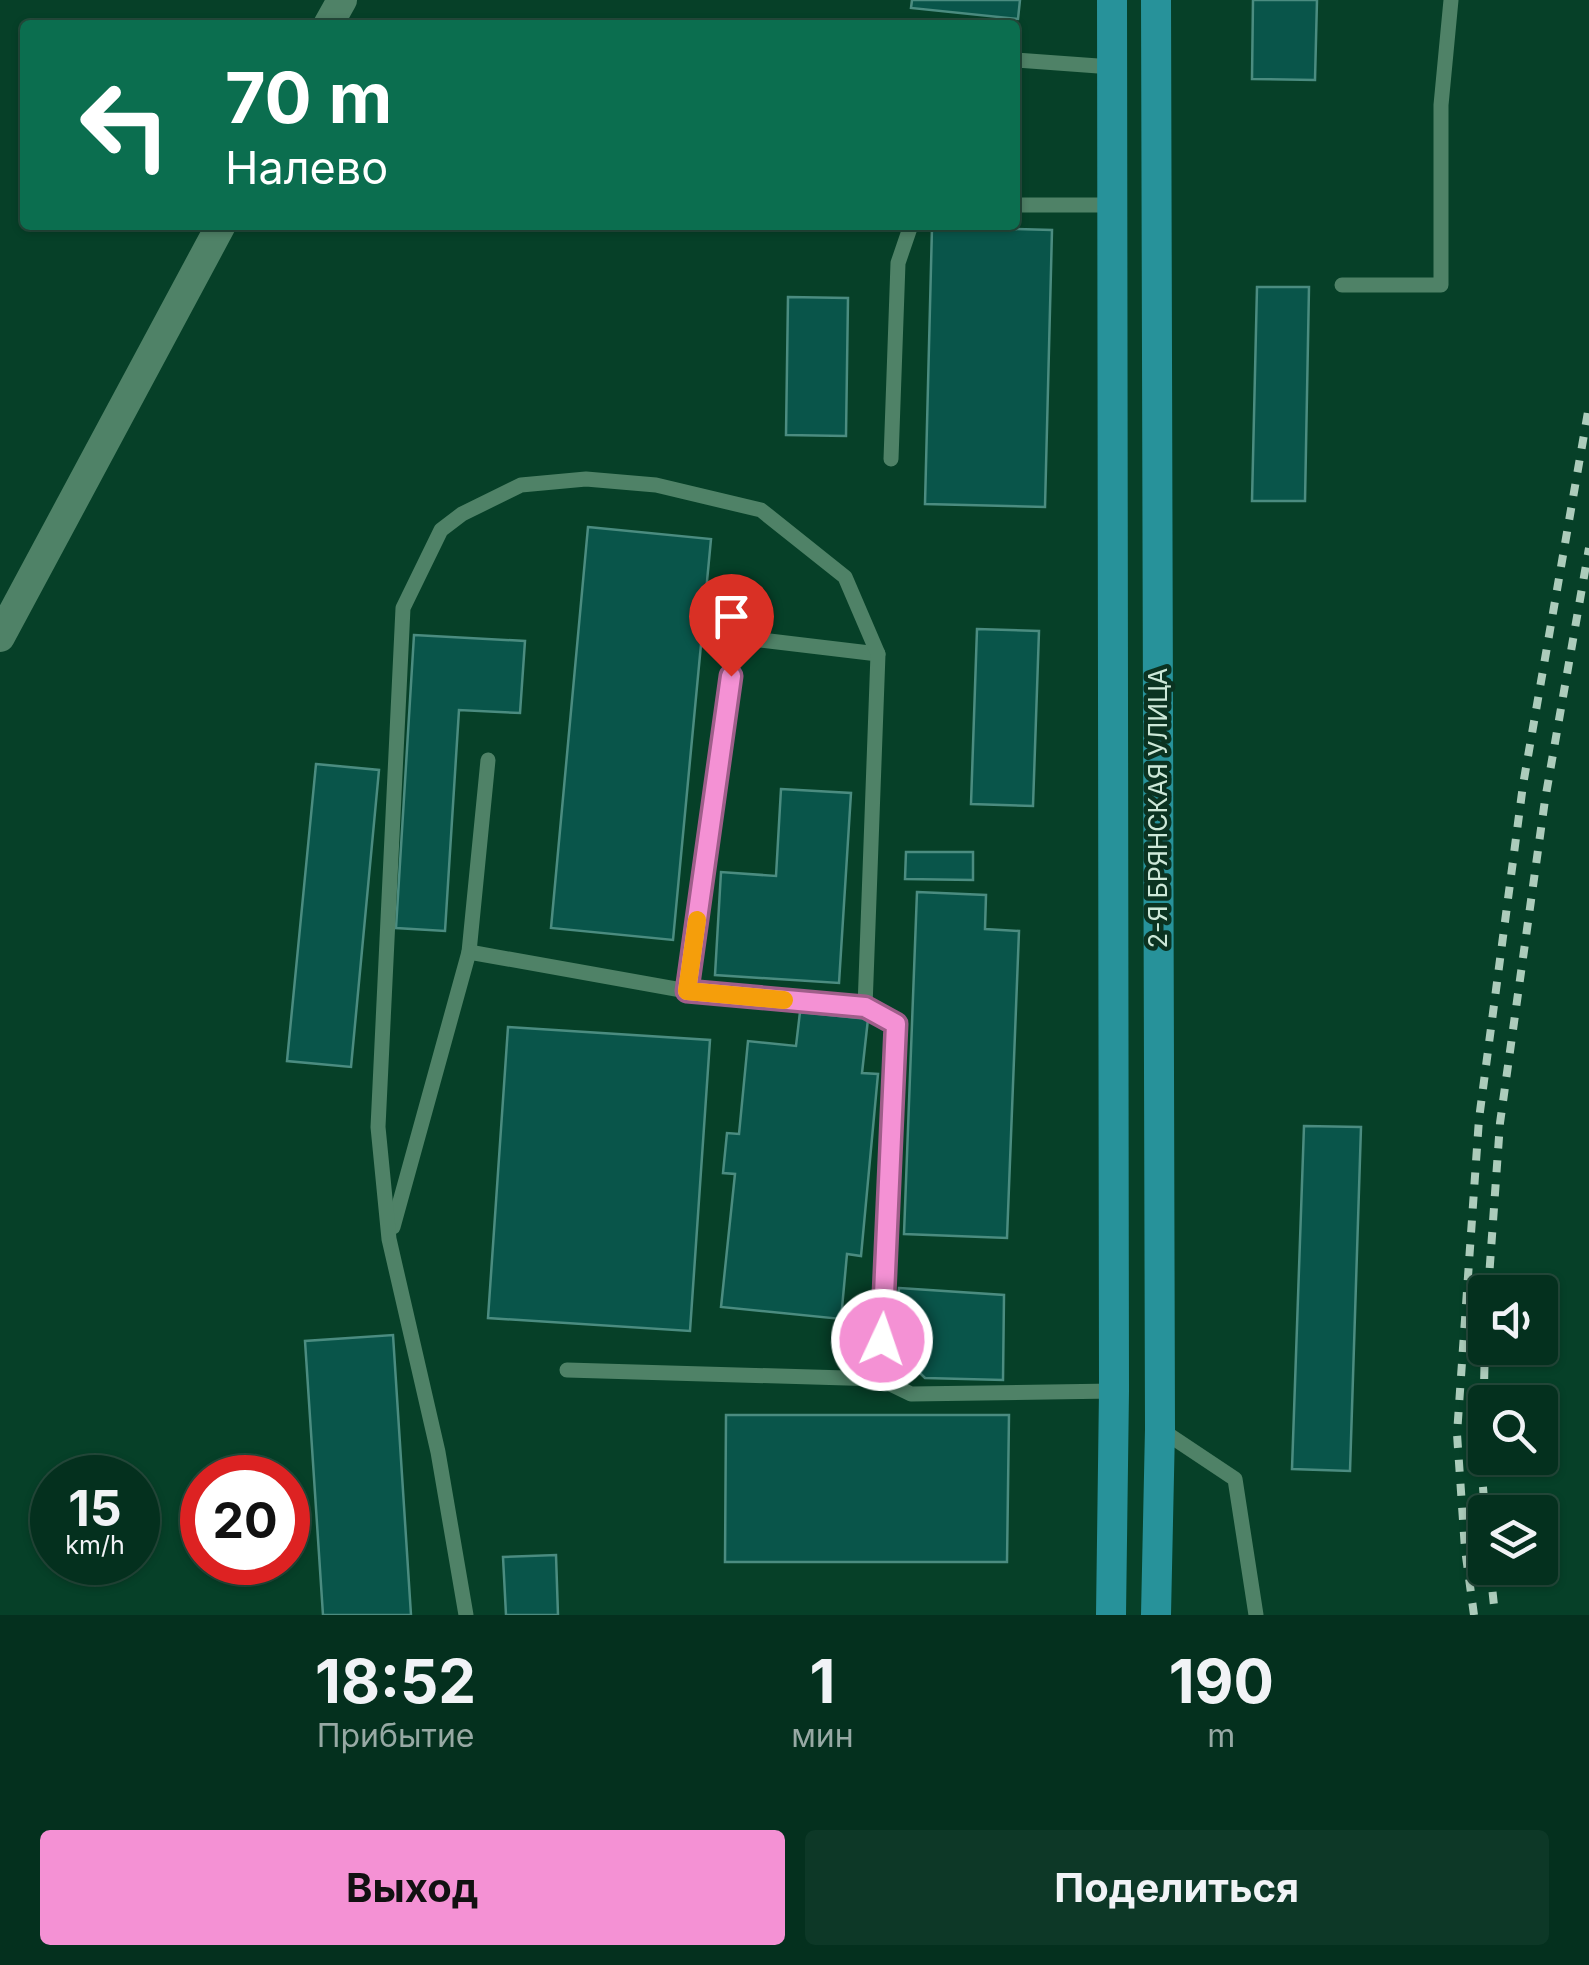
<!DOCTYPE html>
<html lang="ru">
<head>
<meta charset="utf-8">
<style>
	body { margin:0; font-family:Inter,sans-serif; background:#0d3827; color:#f1f3f6; height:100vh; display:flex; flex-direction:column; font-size:38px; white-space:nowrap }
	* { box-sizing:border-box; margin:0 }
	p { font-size:32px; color:#97a9a4 }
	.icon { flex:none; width:55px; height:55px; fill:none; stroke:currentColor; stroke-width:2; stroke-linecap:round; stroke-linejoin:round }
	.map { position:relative; height:1615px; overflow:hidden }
	.drawer { display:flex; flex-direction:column; background:#04301e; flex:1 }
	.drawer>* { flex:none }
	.banner { position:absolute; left:20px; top:20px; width:1000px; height:210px; border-radius:10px; box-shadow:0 2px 8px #0004,0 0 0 2px #254b3c; background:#0b6e4f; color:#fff; overflow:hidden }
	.tools { position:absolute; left:1468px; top:1275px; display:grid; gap:20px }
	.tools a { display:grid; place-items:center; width:90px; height:90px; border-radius:10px; background:#04301e; box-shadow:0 2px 8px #0004,0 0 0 2px #254b3c; font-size:50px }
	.speed { position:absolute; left:30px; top:1455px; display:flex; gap:20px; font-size:50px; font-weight:700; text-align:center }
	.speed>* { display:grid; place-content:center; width:130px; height:130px; border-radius:50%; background:#04301e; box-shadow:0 2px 8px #0004,0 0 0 2px #254b3c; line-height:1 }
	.speed small { font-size:25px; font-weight:400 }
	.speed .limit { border:15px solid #d22; background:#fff; color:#111 }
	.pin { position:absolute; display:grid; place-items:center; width:85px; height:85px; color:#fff; margin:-102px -42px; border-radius:50% 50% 50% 0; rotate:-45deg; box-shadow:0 0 10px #0007 }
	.pin .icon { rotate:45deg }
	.me { position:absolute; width:110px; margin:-55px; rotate:3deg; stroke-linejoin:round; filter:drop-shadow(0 0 8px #0008) }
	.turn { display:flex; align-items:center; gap:35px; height:210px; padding:0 40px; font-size:45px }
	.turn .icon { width:130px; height:130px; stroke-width:2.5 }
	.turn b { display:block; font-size:70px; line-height:85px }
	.eta { display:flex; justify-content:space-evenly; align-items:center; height:170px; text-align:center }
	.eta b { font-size:60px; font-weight:700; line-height:70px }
	.cta { display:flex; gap:20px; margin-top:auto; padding:20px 40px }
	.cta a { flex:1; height:115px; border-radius:10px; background:#f491d4; color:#111; font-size:40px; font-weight:700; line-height:115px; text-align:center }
	.cta a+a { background:#0d3827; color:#f1f3f6 }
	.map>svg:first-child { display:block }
	.building { fill:#09554a; stroke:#4b8c80; stroke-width:2.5 }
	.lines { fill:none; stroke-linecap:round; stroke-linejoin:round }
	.service { stroke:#4f8267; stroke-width:15 }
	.minor { stroke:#4f8267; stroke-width:30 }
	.primary { stroke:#27929a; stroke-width:30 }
	.rail { stroke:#acccbb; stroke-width:8; stroke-dasharray:12 12; stroke-linecap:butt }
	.route-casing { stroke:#9f5e8a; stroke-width:25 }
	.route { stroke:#f491d4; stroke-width:18 }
	.slow { stroke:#f59e0b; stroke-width:18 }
	.labels { text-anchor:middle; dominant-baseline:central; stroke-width:9; stroke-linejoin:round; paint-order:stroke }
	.street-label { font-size:25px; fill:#cde8d8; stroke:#0b3321 }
</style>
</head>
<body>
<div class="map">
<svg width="1589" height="1615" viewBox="0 0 1589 1615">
	<rect width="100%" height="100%" fill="#064028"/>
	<g class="building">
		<path d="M912,0H1020L1018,19L911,8Z"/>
		<path d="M1253,0H1317L1315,80L1252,79Z"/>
		<path d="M932,227L1052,230L1045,507L925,504Z"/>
		<path d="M1257,287H1309L1305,501H1252Z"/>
		<path d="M788,297L848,298L846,436L786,435Z"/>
		<path d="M588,527L711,539L673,940L551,928Z"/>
		<path d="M977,629L1039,631L1033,806L971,804Z"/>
		<path d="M414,635L525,641L520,713L459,710L445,931L396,928Z"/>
		<path d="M316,764L379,770L351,1067L287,1061Z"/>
		<path d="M781,789L851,793L839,983L715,975L721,872L776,876Z"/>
		<path d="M906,852H973V880L905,879Z"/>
		<path d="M917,892L986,895L985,929L1019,931L1007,1238L904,1234Z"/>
		<path d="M800,1012L868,1019L862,1073L878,1074L861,1256L847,1254L841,1319L721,1307L735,1174L723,1173L727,1133L739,1134L748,1041L796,1046Z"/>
		<path d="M508,1027L710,1040L690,1331L488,1318Z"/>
		<path d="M1304,1126L1361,1127L1350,1471L1292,1469Z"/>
		<path d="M899,1288L1004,1295L1003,1380L925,1378L894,1348Z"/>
		<path d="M393,1335L411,1615H323L305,1341Z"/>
		<path d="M726,1415H1009L1007,1562H725Z"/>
		<path d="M556,1555L558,1615H506L503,1557Z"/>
	</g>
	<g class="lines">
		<g class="service">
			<path d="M1015,60L1112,67"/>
			<path d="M1015,205H1113"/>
			<path d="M1342,285H1441V105L1451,0"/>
			<path d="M891,459L898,263L911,225"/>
			<path d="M469,952L488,760"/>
			<path d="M687,991L736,637L878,654"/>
			<path d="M393,1227L469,952L687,991L865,1007"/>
			<path d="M567,1370L880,1379"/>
			<path d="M1160,1429L1235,1479L1256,1615"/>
			<path d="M466,1615L438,1452L389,1239L378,1127L403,608L441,530L462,514L521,485L586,479L656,485L761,510L845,577L878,654L865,1007L895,1024L880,1379L911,1394L1114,1391"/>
		</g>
		<g class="minor">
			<path d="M328,25L342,0"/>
			<path d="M0,637L221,225"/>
		</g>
		<g class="primary">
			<path d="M1111,1615L1114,1391L1112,0"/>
			<path d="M1156,1615L1160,1429L1156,0"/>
		</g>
		<g class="rail">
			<path d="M1488,1292L1500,1123L1545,800L1589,548"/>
			<path d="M1485,1343L1482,1475L1485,1512"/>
			<path d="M1490,1568L1495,1615"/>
			<path d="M1474,1615L1465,1549L1457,1434L1479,1119L1523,785L1589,406"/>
		</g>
	</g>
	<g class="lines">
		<defs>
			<path id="route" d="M731,676L687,991L865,1007L896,1024L882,1340"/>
		</defs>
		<use href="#route" class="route-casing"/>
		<use href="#route" class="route"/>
		<path class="slow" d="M697,920L687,991L784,1000"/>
	</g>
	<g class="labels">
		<g class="street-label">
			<text transform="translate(1158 808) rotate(-90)">2-Я БРЯНСКАЯ УЛИЦА</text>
		</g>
	</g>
</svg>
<div class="tools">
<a><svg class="icon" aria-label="sound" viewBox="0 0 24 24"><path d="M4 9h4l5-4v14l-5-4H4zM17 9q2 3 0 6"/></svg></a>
<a><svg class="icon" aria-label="search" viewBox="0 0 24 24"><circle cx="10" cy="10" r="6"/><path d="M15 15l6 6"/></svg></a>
<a><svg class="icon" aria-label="layers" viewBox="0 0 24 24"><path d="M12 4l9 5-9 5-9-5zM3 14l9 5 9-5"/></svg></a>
</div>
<div class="speed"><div>15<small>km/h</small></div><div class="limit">20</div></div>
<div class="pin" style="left:731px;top:676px;background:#d93025"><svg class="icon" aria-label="arrive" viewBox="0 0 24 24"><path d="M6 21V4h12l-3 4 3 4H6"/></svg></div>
<svg class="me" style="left:882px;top:1340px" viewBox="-20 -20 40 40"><circle r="17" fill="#f491d4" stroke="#fff" stroke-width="3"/><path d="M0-11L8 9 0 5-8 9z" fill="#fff"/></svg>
<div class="banner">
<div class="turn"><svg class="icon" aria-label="left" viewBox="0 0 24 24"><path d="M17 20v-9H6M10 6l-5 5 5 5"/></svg><div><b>70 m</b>Налево</div></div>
</div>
</div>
<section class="drawer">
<div class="eta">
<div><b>18:52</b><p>Прибытие</p></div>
<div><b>1</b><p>мин</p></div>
<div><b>190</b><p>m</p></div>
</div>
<div class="cta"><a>Выход</a><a>Поделиться</a></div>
</section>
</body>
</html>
